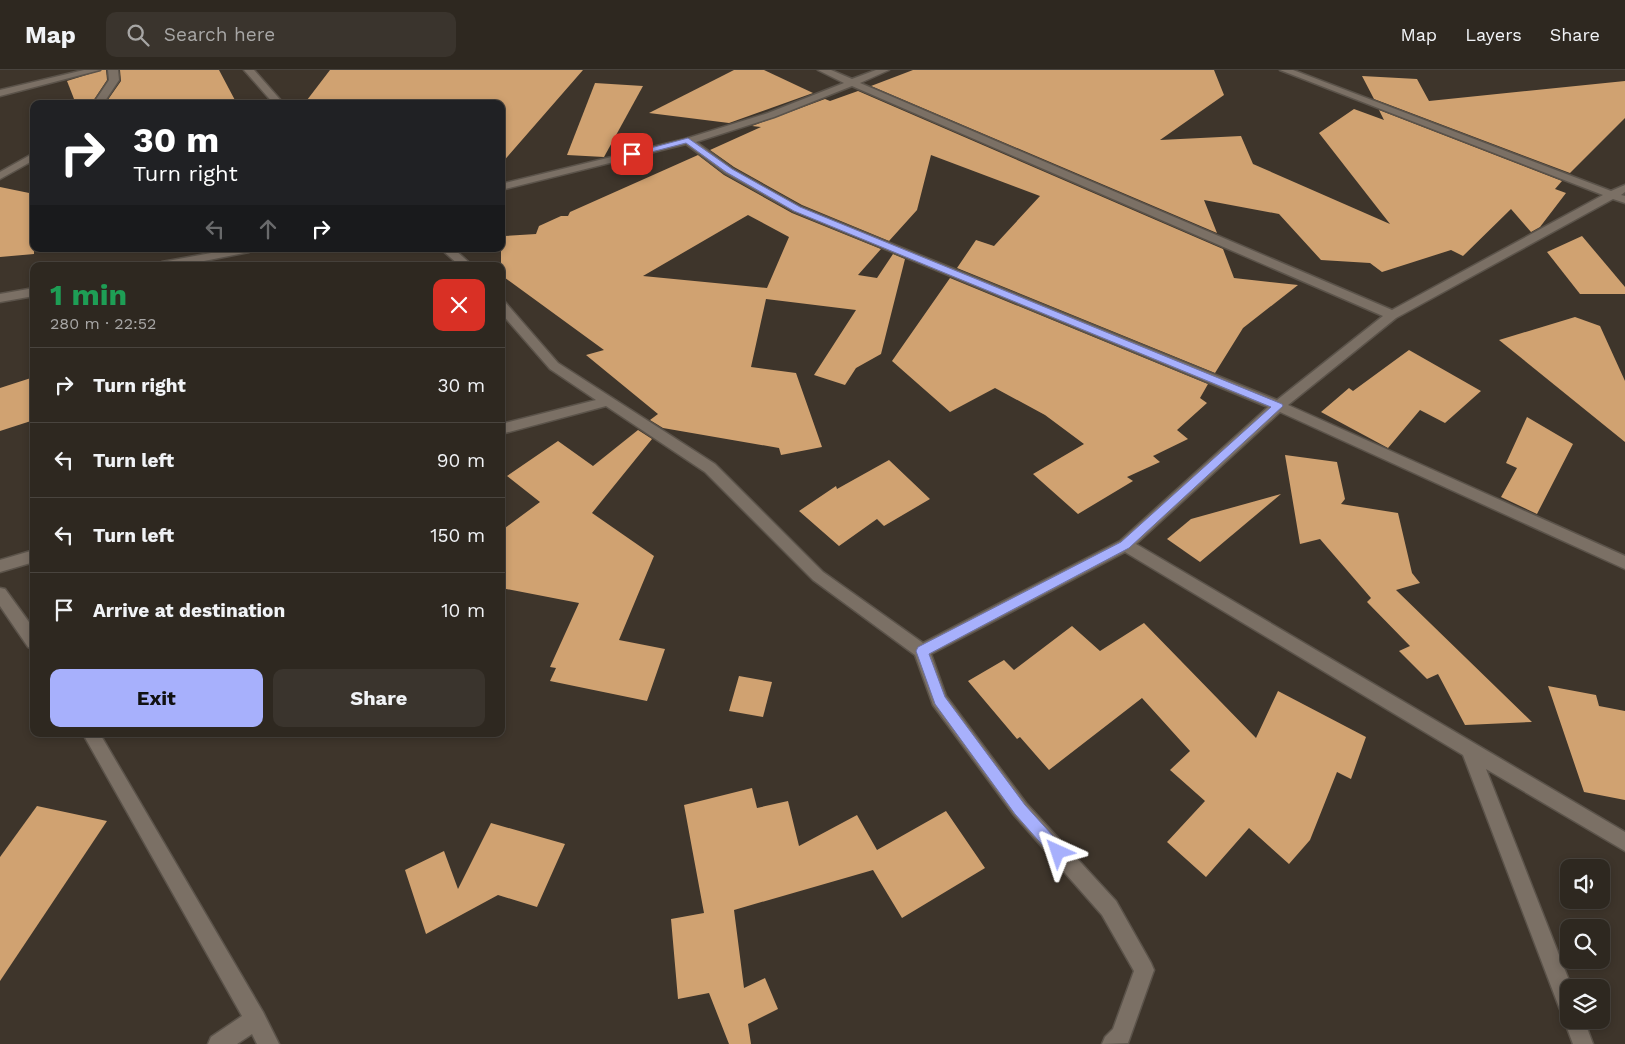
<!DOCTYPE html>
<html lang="en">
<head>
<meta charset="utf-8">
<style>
	body { margin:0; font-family:"Work Sans",sans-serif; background:#3a342d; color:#f1f3f6; height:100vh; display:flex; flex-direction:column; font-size:19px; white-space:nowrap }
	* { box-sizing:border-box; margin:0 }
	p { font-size:16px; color:#a7a6a5 }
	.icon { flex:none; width:28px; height:28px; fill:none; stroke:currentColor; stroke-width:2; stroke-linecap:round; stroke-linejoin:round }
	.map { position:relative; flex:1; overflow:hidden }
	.drawer { position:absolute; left:30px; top:192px; width:475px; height:475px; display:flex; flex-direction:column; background:#2e2820; border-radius:10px; box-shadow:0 2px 8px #0003,0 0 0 1px #49443e }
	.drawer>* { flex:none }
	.top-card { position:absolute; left:30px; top:30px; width:475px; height:152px; border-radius:10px; box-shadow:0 2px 8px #0003,0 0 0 1px #49443e; background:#202124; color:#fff; overflow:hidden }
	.tools { position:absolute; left:1560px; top:789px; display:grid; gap:10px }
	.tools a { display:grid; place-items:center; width:50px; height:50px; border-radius:10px; background:#2e2820; box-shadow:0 2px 8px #0003,0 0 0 1px #49443e; font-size:25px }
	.pin { position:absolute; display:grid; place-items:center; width:42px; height:42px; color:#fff; margin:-21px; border-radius:10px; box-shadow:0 2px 8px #0006 }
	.me { position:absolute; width:55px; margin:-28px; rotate:318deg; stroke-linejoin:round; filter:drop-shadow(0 0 4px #0008) }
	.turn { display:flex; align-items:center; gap:18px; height:105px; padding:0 20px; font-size:22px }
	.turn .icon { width:65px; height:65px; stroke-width:2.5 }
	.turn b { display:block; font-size:35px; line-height:42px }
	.lanes { display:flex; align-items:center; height:48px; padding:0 20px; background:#0003; justify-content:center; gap:25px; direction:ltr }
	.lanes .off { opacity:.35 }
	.round { display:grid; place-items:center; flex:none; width:52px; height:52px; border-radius:10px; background:#3a342d }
	.head { display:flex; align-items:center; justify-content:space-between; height:85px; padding:0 20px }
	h1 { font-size:30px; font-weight:700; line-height:38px; color:#1e9e55 }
	.primary-button { display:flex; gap:10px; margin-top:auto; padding:10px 20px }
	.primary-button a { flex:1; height:58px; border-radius:10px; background:#a7b0fc; color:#111; font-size:20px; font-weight:700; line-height:58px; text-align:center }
	.primary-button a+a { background:#3a342d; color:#f1f3f6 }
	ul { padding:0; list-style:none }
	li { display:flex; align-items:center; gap:15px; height:75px; padding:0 20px; border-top:1px solid #49443e }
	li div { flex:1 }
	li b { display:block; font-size:19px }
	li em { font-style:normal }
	header { display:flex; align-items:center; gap:30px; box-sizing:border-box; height:70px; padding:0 25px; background:#2e2820; border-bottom:1px solid #49443e }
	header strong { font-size:24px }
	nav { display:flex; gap:28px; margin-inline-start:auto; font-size:18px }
	.search { width:350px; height:45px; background:#3a342d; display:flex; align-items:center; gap:12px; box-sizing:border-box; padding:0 18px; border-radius:10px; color:#a7a6a5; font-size:19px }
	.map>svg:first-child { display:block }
	.building { fill:#d0a271; fill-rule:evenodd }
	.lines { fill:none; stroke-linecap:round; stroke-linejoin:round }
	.minor-casing { stroke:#5b534a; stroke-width:3 }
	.minor { fill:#7b7065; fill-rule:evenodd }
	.route { fill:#a7b0fc; stroke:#6d72a4 }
</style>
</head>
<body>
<header>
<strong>Map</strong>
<div class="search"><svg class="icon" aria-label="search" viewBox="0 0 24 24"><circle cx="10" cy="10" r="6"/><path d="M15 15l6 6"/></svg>Search here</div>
<nav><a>Map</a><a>Layers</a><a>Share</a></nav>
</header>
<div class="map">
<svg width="1625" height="974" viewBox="0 0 1625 974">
	<rect width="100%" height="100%" fill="#3e352b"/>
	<g class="building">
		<path d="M102,0H106L107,10L91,34H76L67,11Z"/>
		<path d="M120,0H219L237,34H105L121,11Z"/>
		<path d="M330,0H583L501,94V34H304Z"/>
		<path d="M734,0H764L813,23L729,53L649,43Z"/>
		<path d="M913,0H1214L1224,25L1160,70L1241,66L1253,94L1390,154L1319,63L1354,39L1384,50L1379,40L1562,111L1555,119L1566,123L1540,157L1531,162L1511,139L1463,186L1451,180L1382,202L1370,193L1321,190L1279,144L1204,130L1217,163L871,16Z"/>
		<path d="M1362,6L1417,9L1429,31L1625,11V48L1570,103L1374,29Z"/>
		<path d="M595,13L643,16L604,87L567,85Z"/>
		<path d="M858,21L1223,179L1234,208L1298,215L1243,258L1215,303L957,198L976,170L994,176L1040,126L931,85L917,140L889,171L802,135L734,97L710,80L761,57L752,56L825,29L830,31Z"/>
		<path d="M698,85L724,105L792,143L881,179L858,205L877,208L893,184L905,189L881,284L856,298L845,315L814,305L856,240L766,229L751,297L796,303L822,377L781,385L779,378L663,358L650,350L658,344L586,285L604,280L501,205V179L504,166L536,164L539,156L561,146H568L570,142ZM748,145L789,167L767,218L643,206Z"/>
		<path d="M0,117L34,124V184L0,187Z"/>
		<path d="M1582,166L1625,217V224H1580L1547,182Z"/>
		<path d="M950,208L1208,314L1200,328L1207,333L1177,360L1188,369L1153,386L1160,392L1127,407L1133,411L1078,444L1033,404L1084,374L1045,345L995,318L950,342L892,291Z"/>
		<path d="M1575,247L1600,256L1625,311V372L1499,270Z"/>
		<path d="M1409,280L1481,321L1445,353L1420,340L1388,378L1321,342L1349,318L1353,321Z"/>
		<path d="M34,307V350L0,361V318Z"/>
		<path d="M1527,347L1573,374L1537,444L1501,427L1517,398L1506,393Z"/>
		<path d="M638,360L652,369L592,443L654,486L619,570L665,579L647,631L550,611L556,598L550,597L579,533L501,518V461L540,432L507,406L558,371L593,396Z"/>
		<path d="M1285,385L1337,392L1345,429L1341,434L1398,443L1412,503L1420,513L1396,520L1532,652L1465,655L1438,604L1427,609L1399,581L1410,576L1367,532L1371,528L1320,469L1300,474Z"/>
		<path d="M889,390L930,429L884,456L877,449L839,476L799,441L836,416L837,419Z"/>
		<path d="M1281,424L1200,492L1167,469L1191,449Z"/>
		<path d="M1144,553L1256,668L1278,621L1366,667L1351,709L1337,702L1310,770L1289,794L1249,758L1206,807L1167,772L1205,731L1170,700L1190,681L1142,628L1049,700L1020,667L1017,669L968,611L1004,590L1014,600L1072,556L1100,581Z"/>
		<path d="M739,606L772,612L763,647L729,641Z"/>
		<path d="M1548,616L1596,625L1599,636L1625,641V730L1584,722Z"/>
		<path d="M752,718L757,738L788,731L799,776L857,745L877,780L946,741L985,798L902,848L873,800L734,840L744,918L765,908L778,939L748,954L751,974H729L709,923L678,929L671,849L704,843L684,735Z"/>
		<path d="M37,736L107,751L0,911V787Z"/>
		<path d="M491,753L565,774L537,837L498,825L426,864L405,800L444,781L458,819Z"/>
	</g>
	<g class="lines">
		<defs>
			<g id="minor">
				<path d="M84,0H100L0,26V20Z"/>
				<path d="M108,0H118L119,10L103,34H93L109,10Z"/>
				<path d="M244,0H254L284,34H274Z"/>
				<path d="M818,0H831L852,9L876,0H889L860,13L1392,240L1603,125L1280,0H1293L1611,121L1625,115V122L1621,125L1625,126V133L1613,129L1396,248L1288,335L1625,486V499L1280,342L1136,474L1625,762V781L1486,699L1572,918H1569V950H1584L1593,974H1573L1564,950L1565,946L1562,944L1559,937L1463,685L1125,482L931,584L946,626L1026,733L1116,831L1151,893L1154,900L1128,973L1102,974L1105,967L1113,959L1134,901L1102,845L1014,745L933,635L915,585L813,510L705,402L606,336L501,364V354L596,330L550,299L501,243V231L505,232L558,293L715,394L823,502L923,573L1120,471L1268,337L793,141L725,103L686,74L501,120V114L685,69L768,43L844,13ZM852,16L1383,246L1277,330L801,137L733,99L696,72L774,47Z"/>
				<path d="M34,83V90L0,109V102Z"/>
				<path d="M233,179H255L249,182L179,196H156L162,192Z"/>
				<path d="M441,179H454L473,196H460Z"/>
				<path d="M34,218V226L0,232V224Z"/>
				<path d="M34,480V492L0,502V490Z"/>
				<path d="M0,518L5,519L34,559V579L28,577L0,536Z"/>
				<path d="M83,664H100L263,942L279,974H257L252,964L237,974H208L211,967L242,946Z"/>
			</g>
		</defs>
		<use href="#minor" class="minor-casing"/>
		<use href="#minor" class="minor"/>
	</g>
	<path class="route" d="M688,68L732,99L800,137L1282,334L1283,336L1129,478L929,584L945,627L1025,735L1063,777L1065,782L1063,787L1058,789L1053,787L1015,744L935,634L916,581L918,577L1121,472L1271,337L794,141L726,102L686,73L632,87L628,84Z"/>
</svg>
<div class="tools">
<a><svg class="icon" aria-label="sound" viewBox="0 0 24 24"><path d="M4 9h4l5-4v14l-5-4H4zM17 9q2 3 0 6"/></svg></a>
<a><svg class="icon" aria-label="search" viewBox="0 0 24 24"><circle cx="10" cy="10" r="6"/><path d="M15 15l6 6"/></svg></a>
<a><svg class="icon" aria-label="layers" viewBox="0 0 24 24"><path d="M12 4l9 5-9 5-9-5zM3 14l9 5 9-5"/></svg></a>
</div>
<div class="pin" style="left:632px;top:84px;background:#d93025"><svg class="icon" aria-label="arrive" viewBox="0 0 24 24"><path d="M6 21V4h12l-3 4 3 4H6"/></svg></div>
<svg class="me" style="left:1058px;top:782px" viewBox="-20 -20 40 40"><path d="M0-17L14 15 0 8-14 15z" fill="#a7b0fc" stroke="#fff" stroke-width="4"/></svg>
<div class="top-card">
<div class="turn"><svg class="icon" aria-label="right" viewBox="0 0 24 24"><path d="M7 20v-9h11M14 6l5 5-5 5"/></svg><div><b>30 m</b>Turn right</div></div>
<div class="lanes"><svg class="icon off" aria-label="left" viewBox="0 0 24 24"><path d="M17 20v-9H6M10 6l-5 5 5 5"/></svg><svg class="icon off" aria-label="ahead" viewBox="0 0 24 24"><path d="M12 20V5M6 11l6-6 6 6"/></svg><svg class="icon" aria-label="right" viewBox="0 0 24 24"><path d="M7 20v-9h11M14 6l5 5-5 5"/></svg></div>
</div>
<section class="drawer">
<div class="head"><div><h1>1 min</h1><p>280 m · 22:52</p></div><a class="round" style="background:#d93025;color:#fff"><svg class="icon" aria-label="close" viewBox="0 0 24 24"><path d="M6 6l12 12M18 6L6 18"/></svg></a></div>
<ul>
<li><svg class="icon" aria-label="right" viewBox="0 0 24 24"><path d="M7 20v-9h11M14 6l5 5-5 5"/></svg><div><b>Turn right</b></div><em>30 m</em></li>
<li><svg class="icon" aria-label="left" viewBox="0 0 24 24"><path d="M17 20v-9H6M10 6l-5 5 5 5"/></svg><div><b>Turn left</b></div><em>90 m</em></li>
<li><svg class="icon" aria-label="left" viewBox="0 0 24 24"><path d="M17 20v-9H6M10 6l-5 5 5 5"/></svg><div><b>Turn left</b></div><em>150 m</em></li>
<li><svg class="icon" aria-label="arrive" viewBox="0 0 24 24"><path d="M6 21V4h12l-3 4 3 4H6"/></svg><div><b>Arrive at destination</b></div><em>10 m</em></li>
</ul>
<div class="primary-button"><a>Exit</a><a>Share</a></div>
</section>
</div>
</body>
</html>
